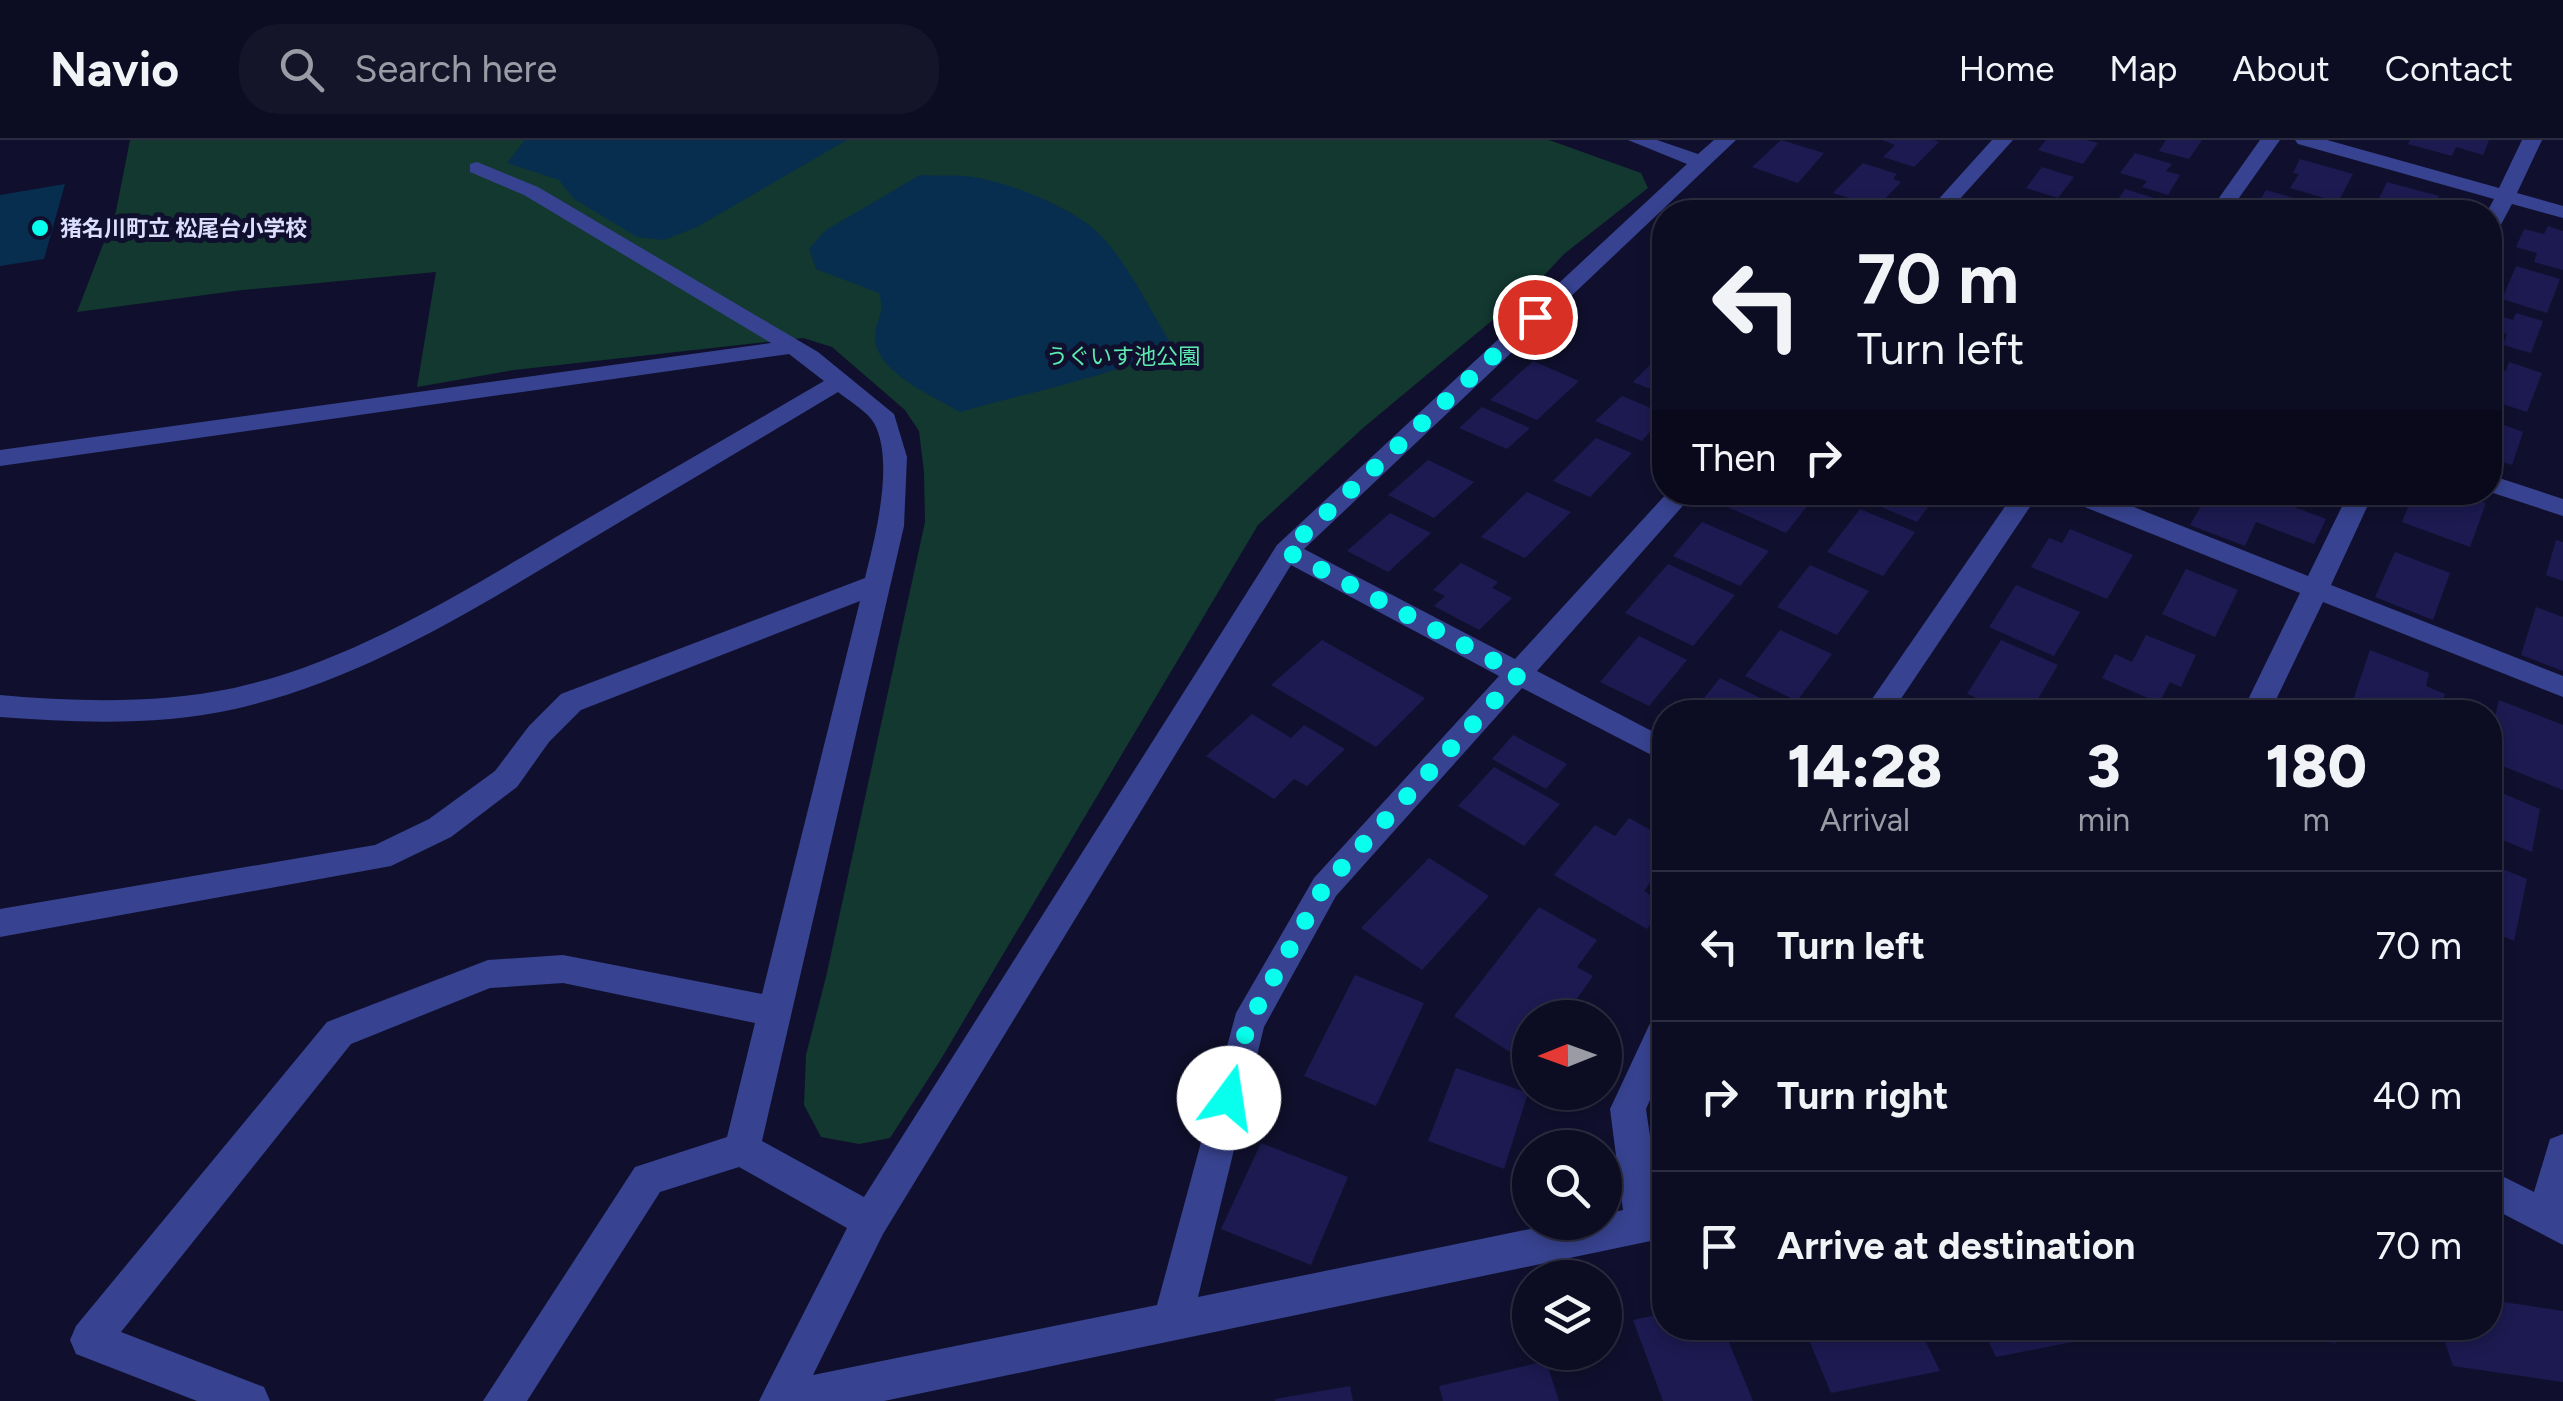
<!DOCTYPE html>
<html lang="en">
<head>
<meta charset="utf-8">
<style>
	body { margin:0; font-family:Figtree,"Noto Sans JP",sans-serif; background:#15152a; color:#f1f3f6; height:100vh; display:flex; flex-direction:column; font-size:38px; white-space:nowrap }
	* { box-sizing:border-box; margin:0 }
	p { font-size:32px; color:#9a9ba5 }
	.icon { flex:none; width:55px; height:55px; fill:none; stroke:currentColor; stroke-width:2; stroke-linecap:round; stroke-linejoin:round }
	.map { position:relative; flex:1; overflow:hidden }
	.side { position:absolute; left:1652px; top:560px; width:850px; height:640px; display:flex; flex-direction:column; background:#0c0c22; border-radius:40px; box-shadow:0 5px 15px #0003,0 0 0 2px #2c2c40 }
	.side>* { flex:none }
	.top-card { position:absolute; left:1652px; top:60px; width:850px; height:305px; border-radius:40px; box-shadow:0 5px 15px #0003,0 0 0 2px #2c2c40; background:#0c0c22; color:#f1f3f6; overflow:hidden }
	.needle { width:65px; rotate:269deg }
	.controls { position:absolute; left:1512px; top:860px; display:grid; gap:20px }
	.controls a { display:grid; place-items:center; width:110px; height:110px; border-radius:50%; background:#0c0c22; box-shadow:0 5px 15px #0003,0 0 0 2px #2c2c40; font-size:50px }
	.pin { position:absolute; display:grid; place-items:center; width:85px; height:85px; color:#fff; margin:-42px; border:5px solid #fff; border-radius:50%; box-shadow:0 2px 10px #0007 }
	.me { position:absolute; width:110px; margin:-55px; rotate:14deg; stroke-linejoin:round; filter:drop-shadow(0 0 8px #0008) }
	.turn { display:flex; align-items:center; gap:35px; height:210px; padding:0 40px; font-size:45px }
	.turn .icon { width:130px; height:130px; stroke-width:2.5 }
	.turn b { display:block; font-size:70px; line-height:85px }
	.then { display:flex; align-items:center; height:95px; padding:0 40px; background:#0003; gap:20px; font-size:38px }
	.eta { display:flex; justify-content:space-evenly; align-items:center; height:170px; text-align:center }
	.eta b { font-size:60px; font-weight:800; line-height:70px }
	ul { padding:0; list-style:none }
	li { display:flex; align-items:center; gap:30px; height:150px; padding:0 40px; border-top:2px solid #2c2c40 }
	li div { flex:1 }
	li b { display:block; font-size:38px }
	li em { font-style:normal }
	header { display:flex; align-items:center; gap:60px; box-sizing:border-box; height:140px; padding:0 50px; background:#0c0c22; border-bottom:2px solid #2c2c40 }
	header strong { font-size:48px }
	nav { display:flex; gap:55px; margin-inline-start:auto; font-size:35px }
	.search { width:700px; height:90px; background:#15152a; display:flex; align-items:center; gap:25px; box-sizing:border-box; padding:0 35px; border-radius:40px; color:#9a9ba5; font-size:38px }
	.map>svg:first-child { display:block }
	.green { fill:#123830 }
	.water { fill:#072e4f }
	.building { fill:#1c1a50 }
	.lines { fill:none; stroke-linecap:round; stroke-linejoin:round }
	.minor { fill:#374390; fill-rule:evenodd }
	.route { stroke:#08ffed; stroke-width:18; stroke-dasharray:0 32.4 }
	.poi-dot { fill:#08ffed; stroke:#10102e; stroke-width:4 }
	.labels { text-anchor:middle; dominant-baseline:central; stroke-width:10; stroke-linejoin:round; paint-order:stroke }
	.far-poi-label { font-size:22px; font-weight:bold; fill:#dcdeff; stroke:#10102e; text-anchor:start }
	.far-park-label { font-size:22px; fill:#5deaae; stroke:#10102e }
</style>
</head>
<body>
<header>
<strong>Navio</strong>
<div class="search"><svg class="icon" aria-label="search" viewBox="0 0 24 24"><circle cx="10" cy="10" r="6"/><path d="M15 15l6 6"/></svg>Search here</div>
<nav><a>Home</a><a>Map</a><a>About</a><a>Contact</a></nav>
</header>
<div class="map">
<svg width="2563" height="1261" viewBox="0 0 2563 1261">
	<rect width="100%" height="100%" fill="#10102e"/>
	<path class="green" d="M130,0H1549L1641,33L1648,48L1564,114L1536,144L1363,288L1258,385L941,919L890,998L859,1004L821,997L804,965L806,915L826,837L925,382L924,332L919,291L905,270L832,207L803,198L514,230L417,247L436,132L242,150L77,172L116,71Z"/>
	<g class="water">
		<path d="M525,0H847L697,87L664,100L637,97L574,59L559,40L507,23Z"/>
		<path d="M920,35C935,36 951,35 966,36C1005,40 1079,69 1104,99C1133,132 1151,172 1174,209C1105,237 1031,252 960,272C934,256 879,234 875,200C874,181 886,175 879,153L816,129L809,109L826,90Z"/>
		<path d="M65,44L44,119L0,126V55Z"/>
	</g>
	<g class="building">
		<path d="M1781,0L1824,13L1798,43L1752,27Z"/>
		<path d="M1882,0H1934L1939,2L1914,27L1883,17L1895,5Z"/>
		<path d="M2046,0H2087L2098,3L2083,24L2038,10Z"/>
		<path d="M2166,0H2202L2189,19L2159,11Z"/>
		<path d="M2410,0H2489L2483,15L2456,7L2452,16L2408,4Z"/>
		<path d="M2135,13L2172,24L2166,31L2180,35L2168,55L2142,47L2147,41L2120,33Z"/>
		<path d="M2300,19L2353,34L2338,62L2290,48L2299,34L2293,33Z"/>
		<path d="M1863,23L1897,34L1893,39L1901,42L1877,67L1833,53Z"/>
		<path d="M2042,27L2074,37L2058,58L2026,48Z"/>
		<path d="M2387,42L2439,56L2432,72L2373,71Z"/>
		<path d="M2125,49L2161,60L2156,69L2165,72H2109Z"/>
		<path d="M2266,50L2326,67L2324,72H2253Z"/>
		<path d="M2548,86L2563,91V130L2534,122L2537,113L2516,107L2524,89L2544,94Z"/>
		<path d="M2516,126L2560,139L2547,173L2502,159Z"/>
		<path d="M2490,173L2513,180L2516,173L2543,181L2531,213L2503,205L2507,194L2490,189Z"/>
		<path d="M1665,218V255L1633,242L1656,219Z"/>
		<path d="M1533,221L1579,241L1537,280L1490,260Z"/>
		<path d="M2509,222L2542,233L2527,272L2490,260V225L2506,231Z"/>
		<path d="M1622,256L1665,274L1642,301L1595,281Z"/>
		<path d="M1482,267L1530,288L1507,309L1459,288Z"/>
		<path d="M2490,280L2523,292L2512,325L2490,318Z"/>
		<path d="M1596,298L1632,313L1590,357L1553,341Z"/>
		<path d="M1428,320L1474,342L1434,378L1388,355Z"/>
		<path d="M1527,352L1571,372L1525,418L1481,397Z"/>
		<path d="M1737,352H1795L1812,360L1786,393L1725,366Z"/>
		<path d="M1867,352H1939L1917,382L1862,359Z"/>
		<path d="M2209,352H2254L2326,379L2314,404L2256,382L2245,406L2190,385Z"/>
		<path d="M2414,352H2455L2486,363L2470,407L2402,382Z"/>
		<path d="M1860,369L1915,392L1883,436L1827,412Z"/>
		<path d="M1390,373L1431,393L1388,432L1347,411Z"/>
		<path d="M1702,382L1769,411L1740,446L1673,416Z"/>
		<path d="M2070,389L2133,415L2107,459L2031,427L2049,398L2062,403Z"/>
		<path d="M2556,400L2563,402V441L2546,435Z"/>
		<path d="M2395,412L2450,433L2433,480L2375,457Z"/>
		<path d="M1461,423L1498,442L1492,448L1512,458L1479,490L1434,466L1445,456L1433,450Z"/>
		<path d="M1668,424L1735,455L1693,506L1625,473Z"/>
		<path d="M1810,425L1869,451L1837,495L1777,467Z"/>
		<path d="M2186,429L2238,450L2215,497L2162,474Z"/>
		<path d="M2016,445L2080,472L2054,516L1989,487Z"/>
		<path d="M2536,467L2563,477V531L2521,515Z"/>
		<path d="M1780,490L1832,514L1797,561L1745,536Z"/>
		<path d="M2146,495L2196,515L2181,547L2170,542L2159,563L2102,538L2115,514L2132,522Z"/>
		<path d="M1639,496L1687,520L1649,566L1600,542Z"/>
		<path d="M1322,500L1425,558L1376,607L1271,545Z"/>
		<path d="M2001,500L2058,525L2030,572H2009L1967,554Z"/>
		<path d="M2370,510L2429,533L2426,546L2445,554L2440,572H2384L2353,560Z"/>
		<path d="M1720,538L1774,565L1769,572H1693Z"/>
		<path d="M2499,560L2563,585V650L2490,621V597Z"/>
		<path d="M1252,574L1291,598L1304,585L1345,609L1307,646L1294,639L1274,659L1206,616Z"/>
		<path d="M1513,595L1567,624L1546,649L1492,619Z"/>
		<path d="M1494,627L1560,664L1524,706L1458,666Z"/>
		<path d="M2490,648L2540,669L2532,712L2490,695Z"/>
		<path d="M1629,678L1665,698V723L1644,751L1665,765L1647,789L1554,735L1595,685L1615,696Z"/>
		<path d="M1429,718L1489,756L1422,830L1361,788Z"/>
		<path d="M2490,724L2527,739L2514,801L2490,791Z"/>
		<path d="M1539,767L1597,800L1577,827L1593,836L1563,878H1530V925L1454,876Z"/>
		<path d="M1355,835L1424,863L1376,966L1304,936Z"/>
		<path d="M1456,928L1528,953L1504,1029L1428,1001Z"/>
		<path d="M1261,1003L1348,1037L1311,1125L1221,1089Z"/>
		<path d="M2490,1160L2563,1171V1242L2453,1226L2440,1188H2490Z"/>
		<path d="M1665,1173V1188H1723L1753,1261H1663L1633,1180Z"/>
		<path d="M1804,1188H1919L1940,1231L1831,1253Z"/>
		<path d="M1982,1188H2126L2128,1191L1996,1217Z"/>
		<path d="M2307,1188H2341L2335,1204Z"/>
		<path d="M1546,1221L1559,1261H1443L1439,1246Z"/>
		<path d="M1350,1246L1353,1261H1275V1259Z"/>
	</g>
	<g class="lines">
		<g class="minor">
			<path d="M1628,0H1657L1698,14L1714,0H1736L1304,409L1515,519L1668,352H1695L1537,531L1665,598V622L1522,548L1336,756L1264,887L1198,1157L1564,1082H1605V1074L1623,1070L1610,969L1653,877L1665,873V926L1646,969L1660,1063L1665,1062V1098L884,1261H759L847,1088L739,1027L660,1052L527,1261H483L635,1027L727,997L755,883L563,843L490,848L351,904L121,1192L264,1247L270,1261H197L76,1214L70,1200L76,1186L327,882L488,820L563,815L762,854L860,461L581,570L549,602L517,647L451,697L391,726L0,797V769L375,705L429,679L495,631L529,586L561,554L865,438C875,398 895,321 874,283C868,272 849,261 838,252C753,303 668,353 583,404C473,470 362,540 235,569C158,586 78,583 0,577V555C78,562 157,564 234,548C350,522 454,457 556,397C645,345 735,293 824,241L789,214L0,326V310L771,203L524,55L470,32V24L477,22L538,47L818,212L894,274L907,317L904,386L762,1001L864,1057L1277,405L1687,24ZM1291,425L1499,536L1314,738L1236,873L1157,1165L813,1235L883,1094Z"/>
			<path d="M1992,0H2013L1948,72H1927Z"/>
			<path d="M2260,0H2280L2229,72H2209Z"/>
			<path d="M2295,0H2327L2499,48L2522,0H2542L2517,53L2563,66V78L2512,64L2497,92L2490,94L2487,72L2494,59L2298,4Z"/>
			<path d="M2490,335L2563,359V376L2490,352Z"/>
			<path d="M2015,352H2040L1892,572H1863Z"/>
			<path d="M2059,352H2096L2308,436L2349,352H2374L2331,445L2563,536V557L2323,462L2270,572H2242L2300,453L2062,358Z"/>
			<path d="M2563,994V1105L2490,1067V1030L2534,1052L2550,999Z"/>
		</g>
	</g>
	<g class="lines">
		<path class="route" d="M1229,958L1248,884L1324,747L1519,534L1286,411L1535,177"/>
	</g>
	<circle class="poi-dot" cx="40" cy="88" r="10"/>
	<g class="labels">
		<g class="far-poi-label">
			<text x="60" y="88">猪名川町立 松尾台小学校</text>
		</g>
		<g class="far-park-label">
			<text x="1123" y="216">うぐいす池公園</text>
		</g>
	</g>
</svg>
<div class="controls">
<a><svg class="needle" viewBox="-14 -14 28 28"><path d="M0-13l5 13h-10z" fill="#e53935"/><path d="M0 13l5-13h-10z" fill="#9a9ba5"/></svg></a>
<a><svg class="icon" aria-label="search" viewBox="0 0 24 24"><circle cx="10" cy="10" r="6"/><path d="M15 15l6 6"/></svg></a>
<a><svg class="icon" aria-label="layers" viewBox="0 0 24 24"><path d="M12 4l9 5-9 5-9-5zM3 14l9 5 9-5"/></svg></a>
</div>
<div class="pin" style="left:1535px;top:177px;background:#d93025"><svg class="icon" aria-label="arrive" viewBox="0 0 24 24"><path d="M6 21V4h12l-3 4 3 4H6"/></svg></div>
<svg class="me" style="left:1229px;top:958px" viewBox="-20 -20 40 40"><circle r="19" fill="#fff"/><path d="M0-13L10 11 0 6-10 11z" fill="#08ffed"/></svg>
<div class="top-card">
<div class="turn"><svg class="icon" aria-label="left" viewBox="0 0 24 24"><path d="M17 20v-9H6M10 6l-5 5 5 5"/></svg><div><b>70 m</b>Turn left</div></div>
<div class="then">Then<svg class="icon" aria-label="right" viewBox="0 0 24 24"><path d="M7 20v-9h11M14 6l5 5-5 5"/></svg></div>
</div>
<section class="side">
<div class="eta">
<div><b>14:28</b><p>Arrival</p></div>
<div><b>3</b><p>min</p></div>
<div><b>180</b><p>m</p></div>
</div>
<ul>
<li><svg class="icon" aria-label="left" viewBox="0 0 24 24"><path d="M17 20v-9H6M10 6l-5 5 5 5"/></svg><div><b>Turn left</b></div><em>70 m</em></li>
<li><svg class="icon" aria-label="right" viewBox="0 0 24 24"><path d="M7 20v-9h11M14 6l5 5-5 5"/></svg><div><b>Turn right</b></div><em>40 m</em></li>
<li><svg class="icon" aria-label="arrive" viewBox="0 0 24 24"><path d="M6 21V4h12l-3 4 3 4H6"/></svg><div><b>Arrive at destination</b></div><em>70 m</em></li>
</ul>
</section>
</div>
</body>
</html>
